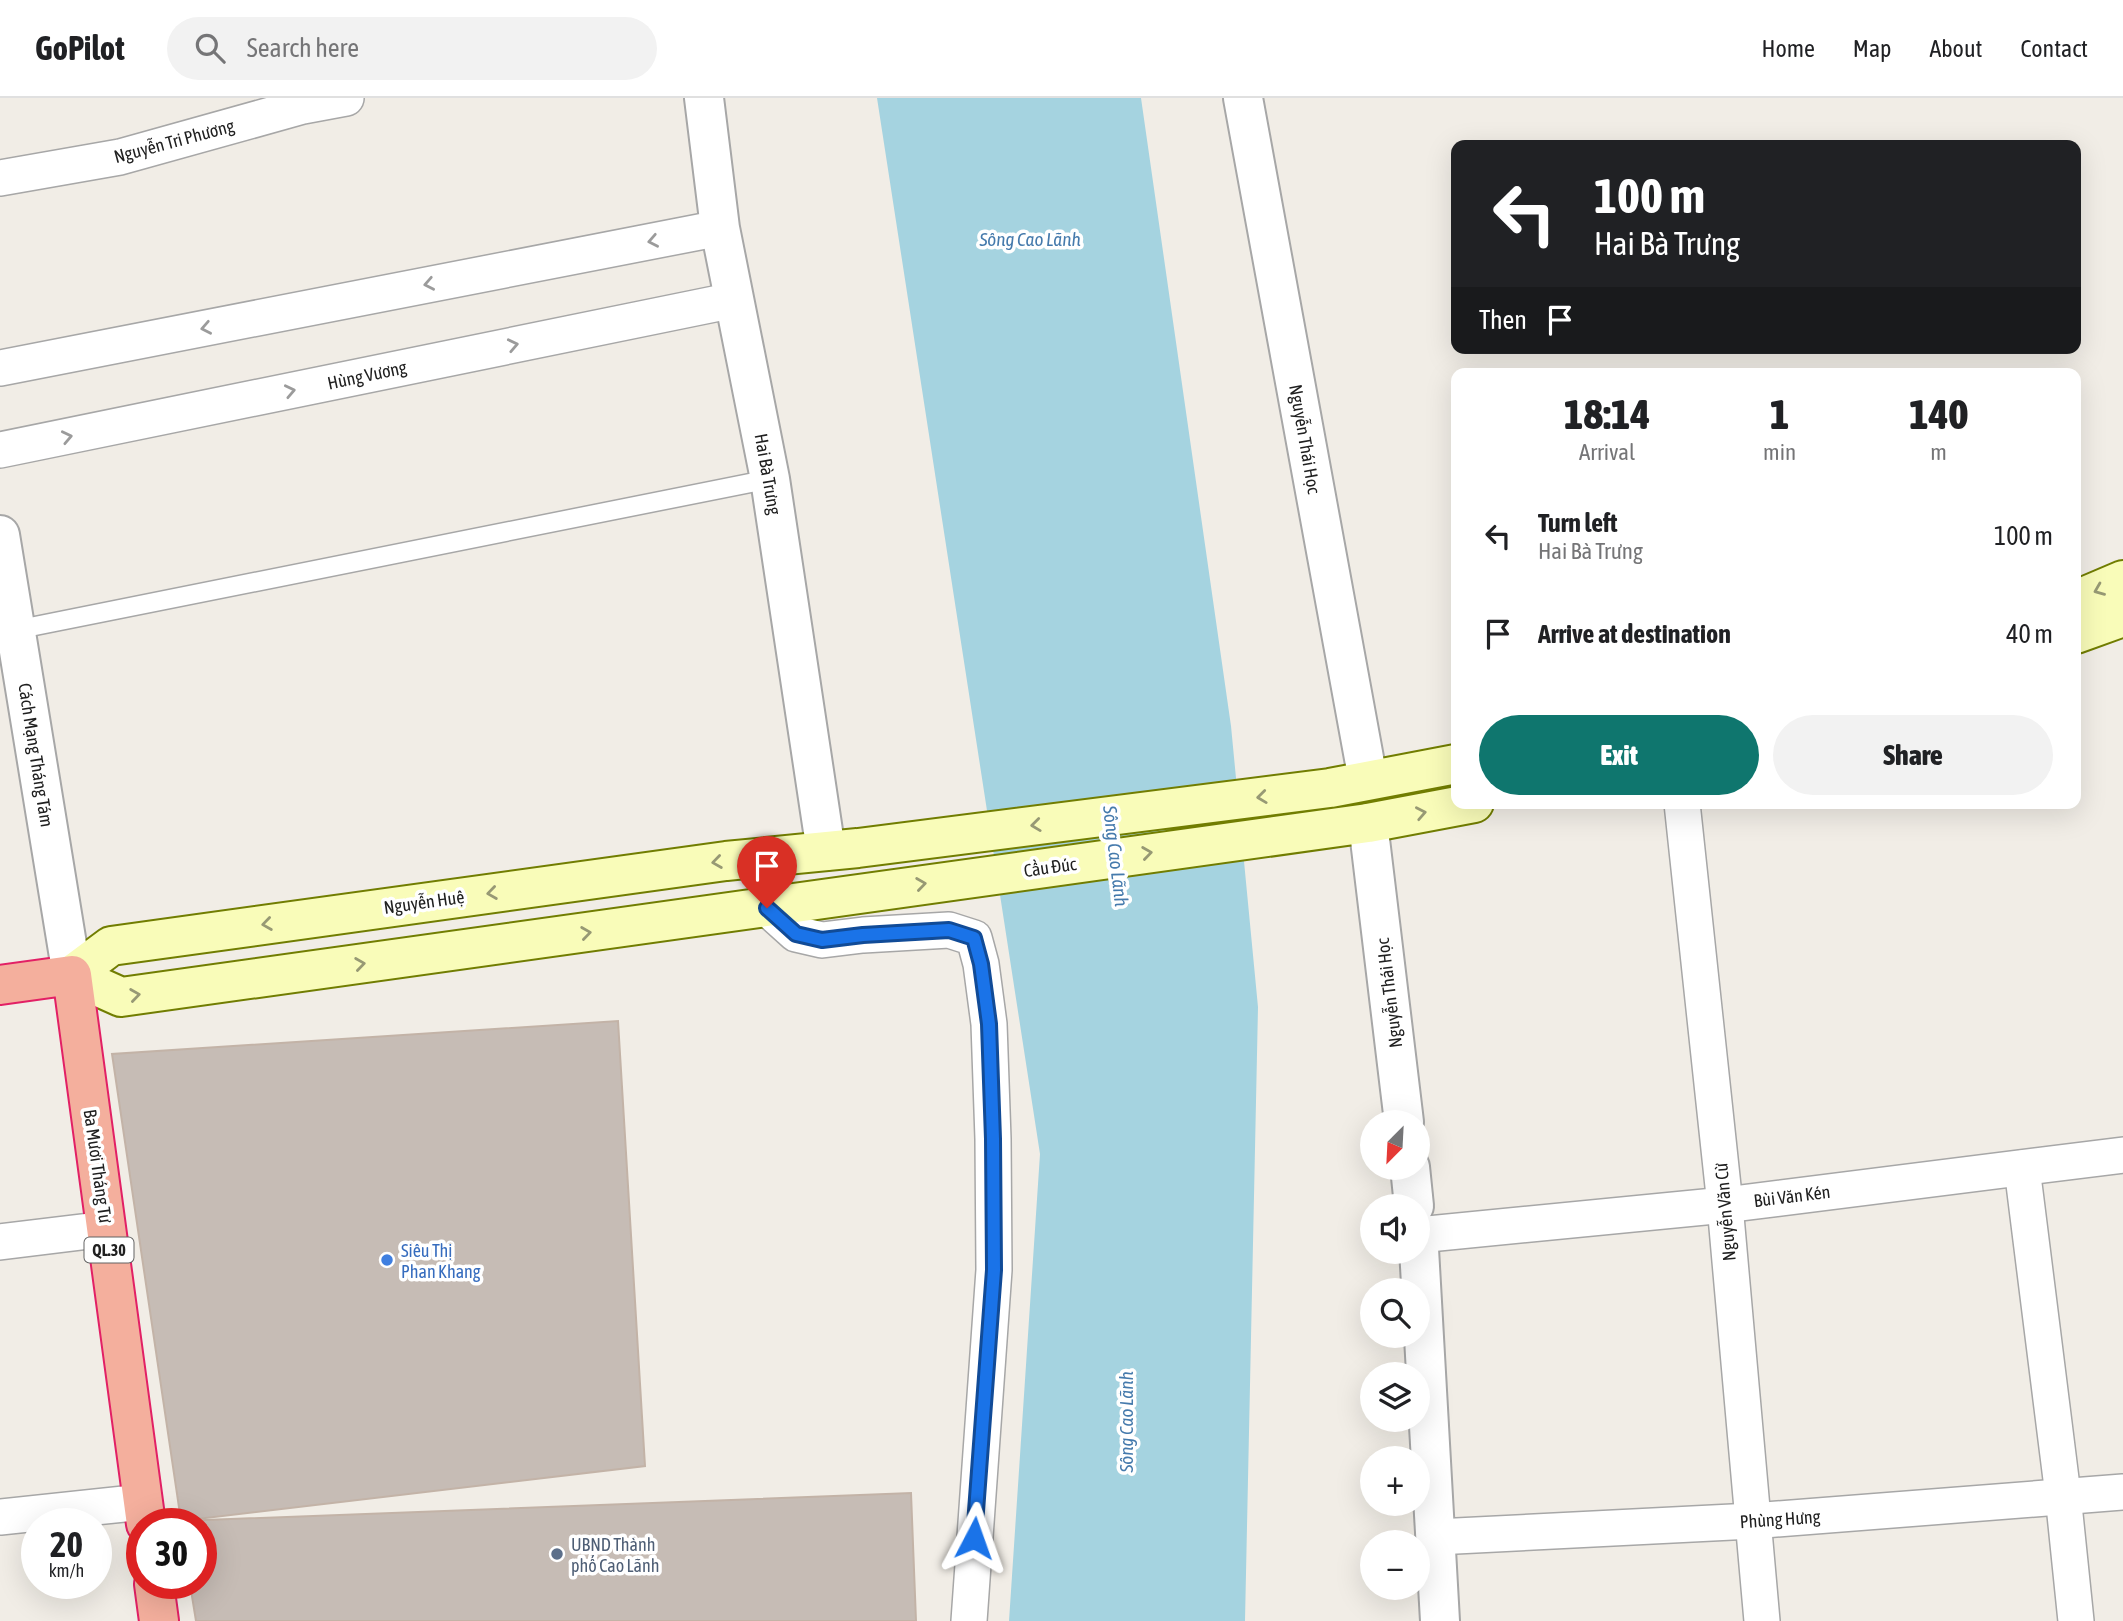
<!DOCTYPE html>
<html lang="en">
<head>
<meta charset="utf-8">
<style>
	body { margin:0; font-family:"Asap Condensed",sans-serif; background:#f2f2f2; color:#202124; height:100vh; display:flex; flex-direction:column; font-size:26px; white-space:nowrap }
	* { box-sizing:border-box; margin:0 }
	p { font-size:23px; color:#757577 }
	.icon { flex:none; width:38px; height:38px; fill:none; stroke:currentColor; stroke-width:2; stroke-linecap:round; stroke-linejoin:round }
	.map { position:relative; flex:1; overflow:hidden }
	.side { position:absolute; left:1451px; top:270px; width:630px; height:441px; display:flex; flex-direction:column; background:#fff; border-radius:14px; box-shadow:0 7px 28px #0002 }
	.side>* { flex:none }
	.guide { position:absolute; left:1451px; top:42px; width:630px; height:214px; border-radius:14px; box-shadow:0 7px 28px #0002; background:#202124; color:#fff; overflow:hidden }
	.needle { width:46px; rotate:204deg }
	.controls { position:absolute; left:1360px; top:1012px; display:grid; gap:14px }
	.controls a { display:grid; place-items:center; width:70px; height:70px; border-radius:50%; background:#fff; box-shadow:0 7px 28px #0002; font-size:35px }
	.speed { position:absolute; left:21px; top:1410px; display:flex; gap:14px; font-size:35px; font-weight:700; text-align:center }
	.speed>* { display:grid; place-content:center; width:91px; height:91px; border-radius:50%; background:#fff; box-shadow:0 7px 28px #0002; line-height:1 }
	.speed small { font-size:18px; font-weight:400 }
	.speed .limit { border:10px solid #d22; background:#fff; color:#111 }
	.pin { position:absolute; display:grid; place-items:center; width:60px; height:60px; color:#fff; margin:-72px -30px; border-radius:50% 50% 50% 0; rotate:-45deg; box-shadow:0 0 7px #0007 }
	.pin .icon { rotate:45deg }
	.me { position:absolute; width:77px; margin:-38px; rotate:4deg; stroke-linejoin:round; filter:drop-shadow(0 0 5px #0008) }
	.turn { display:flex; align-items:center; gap:24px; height:147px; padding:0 28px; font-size:32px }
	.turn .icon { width:91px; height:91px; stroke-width:2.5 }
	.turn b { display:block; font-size:49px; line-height:60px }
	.then { display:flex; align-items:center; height:66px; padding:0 28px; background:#0003; gap:14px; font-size:26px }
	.eta { display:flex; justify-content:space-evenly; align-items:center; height:119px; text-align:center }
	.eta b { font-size:42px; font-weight:800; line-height:49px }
	.button { display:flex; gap:14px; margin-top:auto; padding:14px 28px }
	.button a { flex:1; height:80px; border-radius:42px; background:#0f766e; color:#fff; font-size:28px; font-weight:800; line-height:80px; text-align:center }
	.button a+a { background:#f2f2f2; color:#202124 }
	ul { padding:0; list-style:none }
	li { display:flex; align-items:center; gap:21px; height:98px; padding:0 28px }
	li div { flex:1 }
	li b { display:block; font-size:26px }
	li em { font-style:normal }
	header { display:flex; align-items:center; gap:42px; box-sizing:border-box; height:98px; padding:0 35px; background:#fff; border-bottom:2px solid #e0e0e0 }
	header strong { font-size:33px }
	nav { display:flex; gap:38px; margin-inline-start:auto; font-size:24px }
	.search { width:490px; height:63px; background:#f2f2f2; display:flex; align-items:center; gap:18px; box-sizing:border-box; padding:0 24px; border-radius:38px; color:#757577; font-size:26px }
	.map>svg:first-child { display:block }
	.water { fill:#a5d3e0 }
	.building { fill:#c6bcb5; stroke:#c3b3a7; stroke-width:2 }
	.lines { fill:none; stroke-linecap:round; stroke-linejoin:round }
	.service-casing { stroke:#a7a7a7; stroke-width:21 }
	.minor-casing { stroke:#a7a7a7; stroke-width:38 }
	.tertiary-casing { stroke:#a7a7a7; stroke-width:42 }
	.secondary-casing { stroke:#717d01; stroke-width:42 }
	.trunk-casing { stroke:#e22065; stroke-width:42 }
	.service { stroke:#fff; stroke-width:18 }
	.minor { stroke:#fff; stroke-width:35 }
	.tertiary { stroke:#fff; stroke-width:38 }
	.secondary { stroke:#f9fcb9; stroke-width:38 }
	.trunk { stroke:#f4af9d; stroke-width:38 }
	.oneway { stroke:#9b9b9b }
	.oneway2 { stroke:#979974 }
	.route-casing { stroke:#114b97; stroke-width:18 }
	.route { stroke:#1a73e8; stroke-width:12 }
	.shop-dot { fill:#3f7fe0; stroke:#fff; stroke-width:2.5 }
	.service-dot { fill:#5c6f8a; stroke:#fff; stroke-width:2.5 }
	.labels { text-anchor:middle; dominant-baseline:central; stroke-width:7; stroke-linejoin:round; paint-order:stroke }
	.shield { fill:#fff; stroke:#636363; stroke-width:2 }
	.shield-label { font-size:16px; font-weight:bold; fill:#202020 }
	.street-label { font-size:18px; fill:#202020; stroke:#fff }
	.shop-label { font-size:18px; fill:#366cbe; stroke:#fff; text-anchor:start }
	.service-label { font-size:18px; fill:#4e5e75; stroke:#fff; text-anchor:start }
	.water-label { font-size:19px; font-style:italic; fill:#457aac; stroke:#fff }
</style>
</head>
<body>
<header>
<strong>GoPilot</strong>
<div class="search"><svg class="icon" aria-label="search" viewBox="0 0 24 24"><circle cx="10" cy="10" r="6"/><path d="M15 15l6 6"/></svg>Search here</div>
<nav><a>Home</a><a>Map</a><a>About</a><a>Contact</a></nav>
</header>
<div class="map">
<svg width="2123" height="1523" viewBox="0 0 2123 1523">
	<rect width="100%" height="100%" fill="#f1ede6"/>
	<path class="water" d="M877,0H1141L1231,628L1258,909L1245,1523H1009L1040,1056Z"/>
	<g class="building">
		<path d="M618,923L645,1368L181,1423L112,956Z"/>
		<path d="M911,1395L916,1523H196L190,1486H201V1426H182L181,1423Z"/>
	</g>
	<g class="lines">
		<defs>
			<path id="service" d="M15,532L770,381"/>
			<g id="minor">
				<path d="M0,80L120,59L303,8L346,0"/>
				<path d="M0,270L720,130"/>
				<path d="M0,352L734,202"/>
				<path d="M1682,705L1725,1107L1762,1523"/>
				<path d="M767,810L796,836L822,842L863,837L949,832L974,840L981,866L989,926L993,1041L994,1172L969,1523"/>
				<path d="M2022,1070L2063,1397L2076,1523"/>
				<path d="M1418,1137L1725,1107L2123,1057"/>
				<path d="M0,1144L106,1131"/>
				<path d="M0,1419L143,1404"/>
				<path d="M1436,1439L1752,1423L2123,1394"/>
			</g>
			<g id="tertiary">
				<path d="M704,0L720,130L770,381L826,753"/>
				<path d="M1243,0L1368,682"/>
				<path d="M0,437L72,877"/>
				<path d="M1368,725L1404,1024"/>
				<path d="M1410,1069L1414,1108"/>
				<path d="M1418,1133L1440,1523"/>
			</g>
			<g id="secondary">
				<path d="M2076,502L2123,482"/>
				<path d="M2076,536L2123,519"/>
				<path d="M1456,666L1330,690L858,750L726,763L111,848L72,877L121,899L1368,725L1474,705"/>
			</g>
			<g id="trunk">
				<path d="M0,887L72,877L146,1426"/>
				<path d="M154,1486L159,1523"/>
			</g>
		</defs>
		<use href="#service" class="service-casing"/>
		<use href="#minor" class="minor-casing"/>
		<use href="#tertiary" class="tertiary-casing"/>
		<use href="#secondary" class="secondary-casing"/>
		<use href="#trunk" class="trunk-casing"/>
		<use href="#service" class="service"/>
		<use href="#minor" class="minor"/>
		<use href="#tertiary" class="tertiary"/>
		<use href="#secondary" class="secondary"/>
		<use href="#trunk" class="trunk"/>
	</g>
	<defs><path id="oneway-chevron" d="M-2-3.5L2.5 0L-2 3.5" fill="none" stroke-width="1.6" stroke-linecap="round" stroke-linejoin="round" transform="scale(1.75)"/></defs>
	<g class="oneway">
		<use href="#oneway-chevron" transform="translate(653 143) rotate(169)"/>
		<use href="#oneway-chevron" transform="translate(429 186) rotate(169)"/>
		<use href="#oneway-chevron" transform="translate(206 230) rotate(169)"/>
		<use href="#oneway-chevron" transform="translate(513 247) rotate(-12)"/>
		<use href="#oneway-chevron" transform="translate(290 293) rotate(-12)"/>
		<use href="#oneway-chevron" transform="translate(67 339) rotate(-12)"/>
	</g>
	<g class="oneway2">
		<use href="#oneway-chevron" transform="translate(2099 492) rotate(158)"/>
		<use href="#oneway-chevron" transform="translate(1262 699) rotate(173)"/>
		<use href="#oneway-chevron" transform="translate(1421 715) rotate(-11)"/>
		<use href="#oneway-chevron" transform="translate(1036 727) rotate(173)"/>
		<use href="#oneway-chevron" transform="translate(1147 755) rotate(-8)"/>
		<use href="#oneway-chevron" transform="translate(717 764) rotate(172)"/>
		<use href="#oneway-chevron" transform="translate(921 786) rotate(-8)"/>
		<use href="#oneway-chevron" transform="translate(492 795) rotate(172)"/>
		<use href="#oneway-chevron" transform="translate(267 826) rotate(172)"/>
		<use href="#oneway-chevron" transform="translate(586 835) rotate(-8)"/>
		<use href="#oneway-chevron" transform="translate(360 866) rotate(-8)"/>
		<use href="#oneway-chevron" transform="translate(135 897) rotate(-8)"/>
	</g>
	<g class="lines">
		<defs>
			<path id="route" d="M767,810L796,836L822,842L863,837L949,832L974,840L981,866L989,926L993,1041L994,1172L974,1440"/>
		</defs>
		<use href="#route" class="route-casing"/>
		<use href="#route" class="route"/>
	</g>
	<circle class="shop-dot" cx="387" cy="1162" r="7"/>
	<circle class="service-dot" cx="557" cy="1456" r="7"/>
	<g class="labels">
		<rect class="shield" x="84.5" y="1139.5" width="49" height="25" rx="5"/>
		<g class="shield-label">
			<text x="109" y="1152">QL.30</text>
		</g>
		<g class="street-label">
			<text transform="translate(174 43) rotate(-15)">Nguyễn Tri Phương</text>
			<text transform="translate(367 277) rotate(-12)">Hùng Vương</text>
			<text transform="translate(1305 341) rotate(80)">Nguyễn Thái Học</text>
			<text transform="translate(768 376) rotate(80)">Hai Bà Trưng</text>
			<text transform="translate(36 657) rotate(81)">Cách Mạng Tháng Tám</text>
			<text transform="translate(1050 769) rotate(-8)">Cầu Đúc</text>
			<text transform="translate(424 804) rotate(-8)">Nguyễn Huệ</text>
			<text transform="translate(1389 895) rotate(-97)">Nguyễn Thái Học</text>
			<text transform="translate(98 1068) rotate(82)">Ba Mươi Tháng Tư</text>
			<text transform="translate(1792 1098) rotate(-7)">Bùi Văn Kén</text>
			<text transform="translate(1725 1114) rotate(-95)">Nguyễn Văn Cừ</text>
			<text transform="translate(1780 1421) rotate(-4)">Phùng Hưng</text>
		</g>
		<g class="shop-label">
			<text x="401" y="1152">Siêu Thị<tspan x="401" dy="21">Phan Khang</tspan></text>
		</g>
		<g class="service-label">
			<text x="571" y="1446">UBND Thành<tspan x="571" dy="21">phố Cao Lãnh</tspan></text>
		</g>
		<g class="water-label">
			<text x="1030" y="141">Sông Cao Lãnh</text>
			<text transform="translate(1116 758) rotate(83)">Sông Cao Lãnh</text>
			<text transform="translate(1126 1324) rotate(-90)">Sông Cao Lãnh</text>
		</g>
	</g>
</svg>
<div class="controls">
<a><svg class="needle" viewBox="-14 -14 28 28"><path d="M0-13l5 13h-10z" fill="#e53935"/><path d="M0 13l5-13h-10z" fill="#757577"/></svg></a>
<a><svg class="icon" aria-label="sound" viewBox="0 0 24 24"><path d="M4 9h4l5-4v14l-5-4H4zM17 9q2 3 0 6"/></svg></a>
<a><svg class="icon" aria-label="search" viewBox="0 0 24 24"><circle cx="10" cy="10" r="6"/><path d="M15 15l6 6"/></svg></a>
<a><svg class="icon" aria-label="layers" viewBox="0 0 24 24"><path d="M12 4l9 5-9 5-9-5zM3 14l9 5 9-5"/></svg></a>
<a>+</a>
<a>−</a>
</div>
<div class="speed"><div>20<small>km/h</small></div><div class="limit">30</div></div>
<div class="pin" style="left:767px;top:810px;background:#d93025"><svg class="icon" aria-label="arrive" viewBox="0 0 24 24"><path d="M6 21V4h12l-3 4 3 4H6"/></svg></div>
<svg class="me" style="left:974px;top:1440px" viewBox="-20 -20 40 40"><path d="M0-17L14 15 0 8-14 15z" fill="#1a73e8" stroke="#fff" stroke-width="4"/></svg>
<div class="guide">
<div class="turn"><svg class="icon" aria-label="left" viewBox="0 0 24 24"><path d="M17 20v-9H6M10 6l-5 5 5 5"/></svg><div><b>100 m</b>Hai Bà Trưng</div></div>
<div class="then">Then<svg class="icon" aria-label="arrive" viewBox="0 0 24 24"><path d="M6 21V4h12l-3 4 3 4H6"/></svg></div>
</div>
<section class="side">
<div class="eta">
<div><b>18:14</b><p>Arrival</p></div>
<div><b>1</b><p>min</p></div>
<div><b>140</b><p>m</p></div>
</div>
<ul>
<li><svg class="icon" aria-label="left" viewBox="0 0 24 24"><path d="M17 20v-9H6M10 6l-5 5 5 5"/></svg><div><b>Turn left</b><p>Hai Bà Trưng</p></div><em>100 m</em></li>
<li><svg class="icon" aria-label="arrive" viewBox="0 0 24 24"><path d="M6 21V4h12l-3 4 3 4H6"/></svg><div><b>Arrive at destination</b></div><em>40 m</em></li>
</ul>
<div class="button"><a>Exit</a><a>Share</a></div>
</section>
</div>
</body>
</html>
